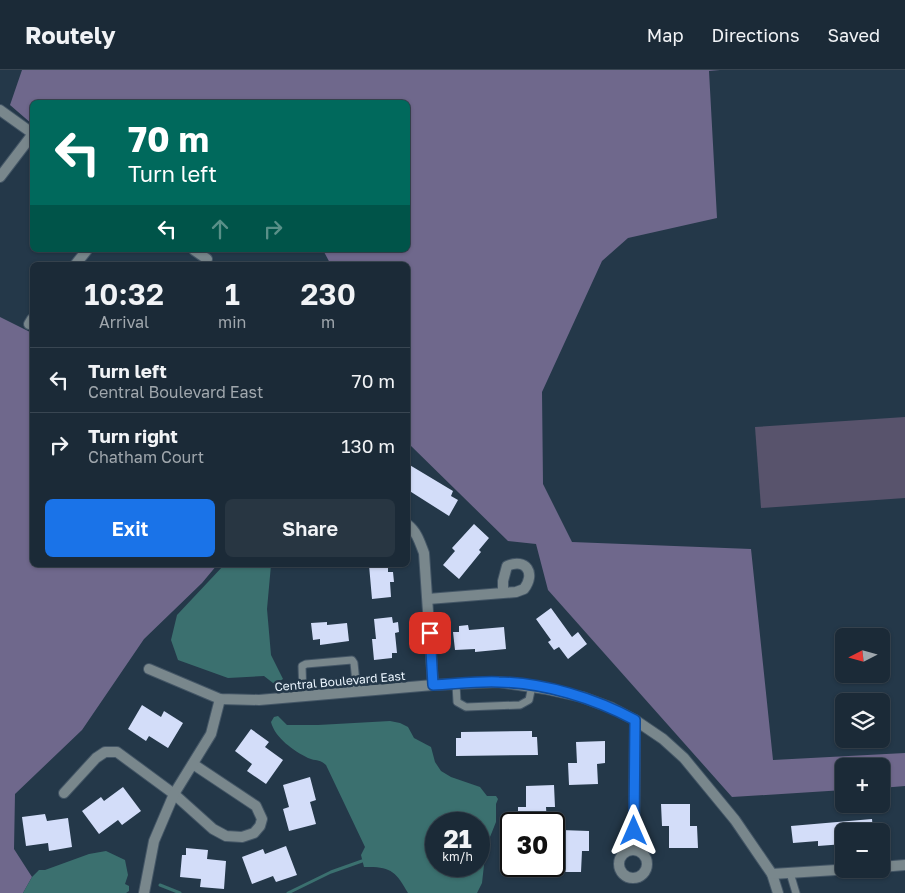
<!DOCTYPE html>
<html lang="en">
<head>
<meta charset="utf-8">
<style>
	body { margin:0; font-family:"Golos Text",sans-serif; background:#283642; color:#f1f3f6; height:100vh; display:flex; flex-direction:column; font-size:19px; white-space:nowrap }
	* { box-sizing:border-box; margin:0 }
	p { font-size:16px; color:#a0a7ad }
	.icon { flex:none; width:28px; height:28px; fill:none; stroke:currentColor; stroke-width:2; stroke-linecap:round; stroke-linejoin:round }
	.map { position:relative; flex:1; overflow:hidden }
	.sheet { position:absolute; left:30px; top:192px; width:380px; height:305px; display:flex; flex-direction:column; background:#1b2a37; border-radius:8px; box-shadow:0 1px 4px #0004,0 0 0 1px #394652 }
	.sheet>* { flex:none }
	.guide { position:absolute; left:30px; top:30px; width:380px; height:152px; border-radius:8px; box-shadow:0 1px 4px #0004,0 0 0 1px #394652; background:#00695c; color:#fff; overflow:hidden }
	.needle { width:32px; rotate:264deg }
	.tools { position:absolute; left:835px; top:558px; display:grid; gap:10px }
	.tools a { display:grid; place-items:center; width:55px; height:55px; border-radius:8px; background:#1b2a37; box-shadow:0 1px 4px #0004,0 0 0 1px #394652; font-size:25px }
	.speed { position:absolute; left:425px; top:742px; display:flex; gap:10px; font-size:25px; font-weight:700; text-align:center }
	.speed>* { display:grid; place-content:center; width:65px; height:65px; border-radius:50%; background:#1b2a37; box-shadow:0 1px 4px #0004,0 0 0 1px #394652; line-height:1 }
	.speed small { font-size:12px; font-weight:400 }
	.speed .limit { border:2px solid #111; border-radius:8px; background:#fff; color:#111 }
	.pin { position:absolute; display:grid; place-items:center; width:42px; height:42px; color:#fff; margin:-21px; border-radius:10px; box-shadow:0 2px 8px #0006 }
	.me { position:absolute; width:55px; margin:-28px; rotate:0deg; stroke-linejoin:round; filter:drop-shadow(0 0 4px #0008) }
	.turn { display:flex; align-items:center; gap:18px; height:105px; padding:0 15px; font-size:22px }
	.turn .icon { width:65px; height:65px; stroke-width:2.5 }
	.turn b { display:block; font-size:35px; line-height:42px }
	.lanes { display:flex; align-items:center; height:48px; padding:0 15px; background:#0003; justify-content:center; gap:25px; direction:ltr }
	.lanes .off { opacity:.35 }
	.eta { display:flex; justify-content:space-evenly; align-items:center; height:85px; text-align:center }
	.eta b { font-size:30px; font-weight:600; line-height:35px }
	.button { display:flex; gap:10px; margin-top:auto; padding:10px 15px }
	.button a { flex:1; height:58px; border-radius:8px; background:#1a73e8; color:#fff; font-size:20px; font-weight:600; line-height:58px; text-align:center }
	.button a+a { background:#283642; color:#f1f3f6 }
	ul { padding:0; list-style:none }
	li { display:flex; align-items:center; gap:15px; height:65px; padding:0 15px; border-top:1px solid #394652 }
	li div { flex:1 }
	li b { display:block; font-size:19px }
	li em { font-style:normal }
	header { display:flex; align-items:center; gap:30px; box-sizing:border-box; height:70px; padding:0 25px; background:#1b2a37; border-bottom:1px solid #394652 }
	header strong { font-size:24px }
	nav { display:flex; gap:28px; margin-inline-start:auto; font-size:18px }
	.map>svg:first-child { display:block }
	.green { fill:#58536c }
	.forest { fill:#6f688c }
	.water { fill:#3b706f; fill-rule:evenodd }
	.lines { fill:none; stroke-linecap:round; stroke-linejoin:round }
	.stream { stroke:#3b706f; stroke-width:3 }
	.building { fill:#d3ddf9 }
	.lane-casing { stroke:#445666; stroke-width:9 }
	.street-casing { stroke:#445666; stroke-width:12 }
	.lane { stroke:#79878c; stroke-width:7 }
	.street { stroke:#79878c; stroke-width:10 }
	.route-casing { stroke:#114b97; stroke-width:12 }
	.route { stroke:#1a73e8; stroke-width:9 }
	.labels { text-anchor:middle; dominant-baseline:central; stroke-width:5; stroke-linejoin:round; paint-order:stroke }
	.street-label { font-size:12px; fill:#ebf5fe; stroke:#243849 }
</style>
</head>
<body>
<header>
<strong>Routely</strong>
<nav><a>Map</a><a>Directions</a><a>Saved</a></nav>
</header>
<div class="map">
<svg width="905" height="823" viewBox="0 0 905 823">
	<rect width="100%" height="100%" fill="#243849"/>
	<path class="green" d="M905,347V428L761,438L755,357Z"/>
	<g class="forest">
		<path d="M22,0H720L709,1L717,148L628,168L602,191L542,322L543,414L572,472L751,479L773,690L905,683V716L881,718V696H844V720L732,727L548,520L536,474L508,471L408,373V195H331L323,180H408V32H32V54L10,35Z"/>
		<path d="M0,247L32,263V495H217L202,513L144,569L82,660L15,724L14,779L32,807L23,823H0Z"/>
	</g>
	<g class="water">
		<path d="M224,495H271L267,539L271,585L283,609L277,613H273L264,606L228,608L178,590L171,570L177,545Z"/>
		<path d="M278,646L287,655H318L390,651L400,653L408,657L414,668L431,677L435,692L441,701L451,707L480,717L487,726H496L498,729L496,734V752L486,777L482,813L477,823H408C396,801 390,796 364,797L361,785L365,777L326,695C318,688 317,692 308,688C294,681 275,668 271,652L274,647ZM436,754H479V796H436Z"/>
		<path d="M106,781L125,790L128,805L125,814L129,816V821L126,823H23L32,807L39,800H45L89,784Z"/>
	</g>
	<g class="lines">
		<g class="stream">
			<path d="M160,815L180,823"/>
			<path d="M288,823L331,802L362,791"/>
		</g>
	</g>
	<g class="building">
		<path d="M408,394L453,421L451,426L458,430L449,446L408,420Z"/>
		<path d="M474,454L489,468L479,480L481,482L459,509L443,495L455,481L452,478Z"/>
		<path d="M369,495H388V502H393L394,512H390L391,527L372,529Z"/>
		<path d="M551,538L572,567L578,562L587,574L568,589L559,577L554,580L548,572L551,570L536,549Z"/>
		<path d="M392,547L393,553L398,552L399,562L395,563L397,583H392V588L374,590L372,569H376L374,549Z"/>
		<path d="M327,552V555L347,553L349,571L320,575V569L313,570L311,553Z"/>
		<path d="M468,555L469,560L504,557L506,579L475,582V579L455,580L453,562H459V556Z"/>
		<path d="M142,635L161,647L164,641L183,653L168,678L149,666L146,671L128,659Z"/>
		<path d="M251,659L269,672L265,677L283,690L266,714L247,701L252,694L235,681Z"/>
		<path d="M532,661V667H537L538,685L456,686V668H461V662Z"/>
		<path d="M605,671V693L597,694L598,714L569,715L568,693H577L576,672Z"/>
		<path d="M310,707L316,730L310,732L316,754L289,761L283,739L289,737L283,715Z"/>
		<path d="M554,715L555,737H546L547,754H518V737H526V716Z"/>
		<path d="M123,717L141,741L122,755L118,750L99,764L82,741L101,727L104,731Z"/>
		<path d="M661,734H690V756H697L698,778H669V756H662Z"/>
		<path d="M45,744L47,751L68,748L72,777L49,781L48,773L26,776L22,747Z"/>
		<path d="M872,749L873,761H844V774L818,776V771L793,773L791,756Z"/>
		<path d="M561,760L589,761V781H582L581,802H554V781H561Z"/>
		<path d="M286,776L297,805L276,812L273,806L252,814L242,787L263,779L265,784Z"/>
		<path d="M186,778L208,780L207,789L226,791L224,819L200,817L201,809L180,807L182,785H186Z"/>
	</g>
	<g class="lines">
		<defs>
			<g id="lane">
				<path d="M456,614L457,632L466,637L520,635L529,630L532,616"/>
				<path d="M303,627L302,596L306,594L352,590L354,593L357,622"/>
				<path d="M790,803L796,823"/>
			</g>
			<g id="street">
				<path d="M0,40L32,63"/>
				<path d="M0,107L32,65"/>
				<path d="M194,180L207,189"/>
				<path d="M75,195L87,180"/>
				<path d="M29,254L32,249"/>
				<path d="M408,455C417,462 420,473 424,483L433,615"/>
				<path d="M428,529L503,523L516,522L524,519C536,503 526,488 507,496L503,511V523"/>
				<path d="M149,599L220,629L259,630L433,615L498,612L546,619L582,627L612,638L635,650L663,669L684,688L735,750L772,804L778,823"/>
				<path d="M64,723L96,688L105,682H117L174,724L213,759L226,766L242,767L254,763L260,756L262,749L256,736L193,694"/>
				<path d="M634,779L635,650"/>
				<circle cx="633" cy="794" r="14"/>
				<path d="M881,797L905,795"/>
				<path d="M772,804L852,799"/>
				<path d="M144,823L154,771L174,724L211,664L220,629"/>
			</g>
		</defs>
		<use href="#lane" class="lane-casing"/>
		<use href="#street" class="street-casing"/>
		<use href="#lane" class="lane"/>
		<use href="#street" class="street"/>
	</g>
	<g class="lines">
		<defs>
			<path id="route" d="M430,563L433,615C455,614 477,611 499,612C545,613 594,628 635,650L634,761"/>
		</defs>
		<use href="#route" class="route-casing"/>
		<use href="#route" class="route"/>
	</g>
	<g class="labels">
		<g class="street-label">
			<text transform="translate(340 611) rotate(-5)">Central Boulevard East</text>
		</g>
	</g>
</svg>
<div class="tools">
<a><svg class="needle" viewBox="-14 -14 28 28"><path d="M0-13l5 13h-10z" fill="#e53935"/><path d="M0 13l5-13h-10z" fill="#a0a7ad"/></svg></a>
<a><svg class="icon" aria-label="layers" viewBox="0 0 24 24"><path d="M12 4l9 5-9 5-9-5zM3 14l9 5 9-5"/></svg></a>
<a>+</a>
<a>−</a>
</div>
<div class="speed"><div>21<small>km/h</small></div><div class="limit">30</div></div>
<div class="pin" style="left:430px;top:563px;background:#d93025"><svg class="icon" aria-label="arrive" viewBox="0 0 24 24"><path d="M6 21V4h12l-3 4 3 4H6"/></svg></div>
<svg class="me" style="left:634px;top:761px" viewBox="-20 -20 40 40"><path d="M0-17L14 15 0 8-14 15z" fill="#1a73e8" stroke="#fff" stroke-width="4"/></svg>
<div class="guide">
<div class="turn"><svg class="icon" aria-label="left" viewBox="0 0 24 24"><path d="M17 20v-9H6M10 6l-5 5 5 5"/></svg><div><b>70 m</b>Turn left</div></div>
<div class="lanes"><svg class="icon" aria-label="left" viewBox="0 0 24 24"><path d="M17 20v-9H6M10 6l-5 5 5 5"/></svg><svg class="icon off" aria-label="ahead" viewBox="0 0 24 24"><path d="M12 20V5M6 11l6-6 6 6"/></svg><svg class="icon off" aria-label="right" viewBox="0 0 24 24"><path d="M7 20v-9h11M14 6l5 5-5 5"/></svg></div>
</div>
<section class="sheet">
<div class="eta">
<div><b>10:32</b><p>Arrival</p></div>
<div><b>1</b><p>min</p></div>
<div><b>230</b><p>m</p></div>
</div>
<ul>
<li><svg class="icon" aria-label="left" viewBox="0 0 24 24"><path d="M17 20v-9H6M10 6l-5 5 5 5"/></svg><div><b>Turn left</b><p>Central Boulevard East</p></div><em>70 m</em></li>
<li><svg class="icon" aria-label="right" viewBox="0 0 24 24"><path d="M7 20v-9h11M14 6l5 5-5 5"/></svg><div><b>Turn right</b><p>Chatham Court</p></div><em>130 m</em></li>
</ul>
<div class="button"><a>Exit</a><a>Share</a></div>
</section>
</div>
</body>
</html>
